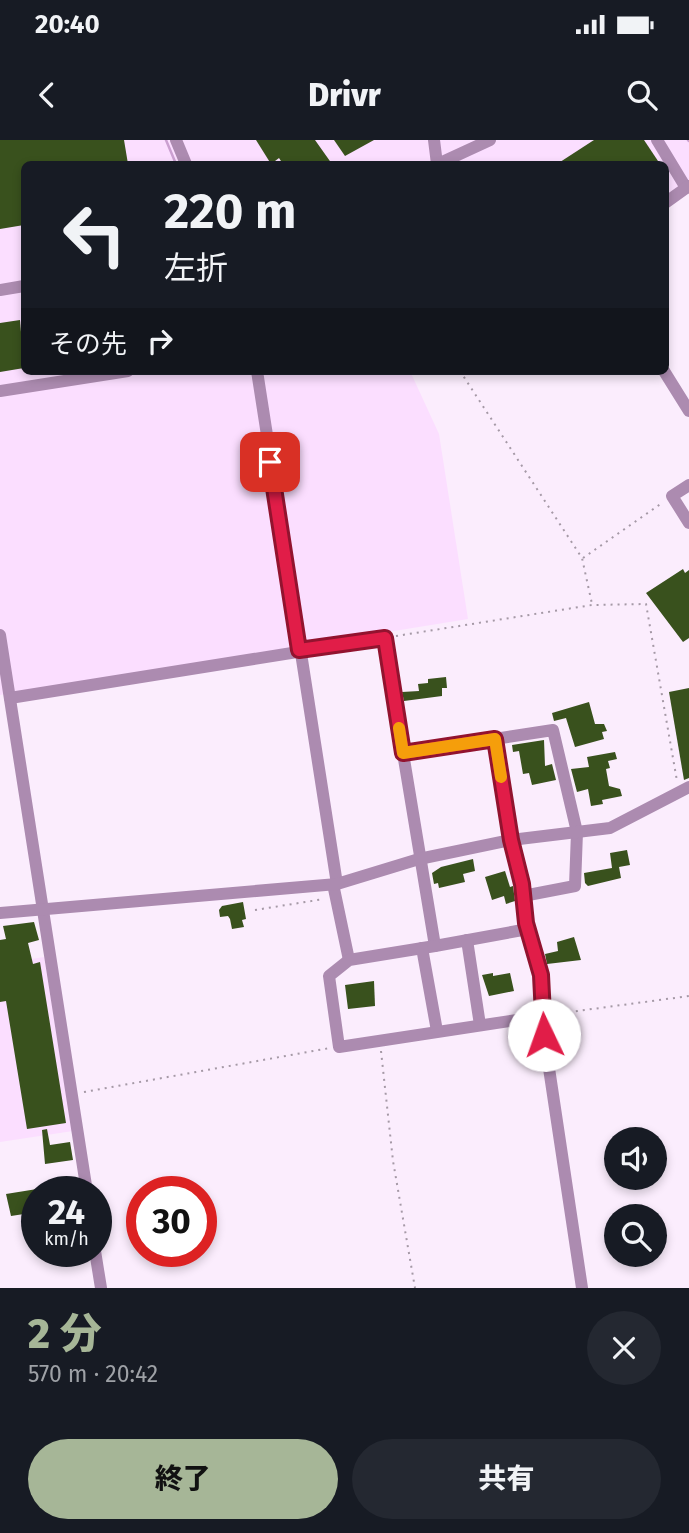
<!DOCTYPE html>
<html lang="ja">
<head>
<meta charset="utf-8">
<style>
	body { margin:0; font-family:"Fira Sans","Noto Sans JP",sans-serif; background:#242831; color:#f1f3f6; height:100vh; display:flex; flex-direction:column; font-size:26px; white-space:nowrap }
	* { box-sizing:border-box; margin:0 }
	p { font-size:23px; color:#9ea1a6 }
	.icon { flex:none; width:38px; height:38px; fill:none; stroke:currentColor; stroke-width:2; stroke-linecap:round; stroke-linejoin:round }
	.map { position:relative; height:1148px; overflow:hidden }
	.drawer { display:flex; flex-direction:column; background:#171b24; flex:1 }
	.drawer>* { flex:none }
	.banner { position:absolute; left:21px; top:21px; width:648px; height:214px; border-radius:10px; box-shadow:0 4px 10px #0003; background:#171b24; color:#f1f3f6; overflow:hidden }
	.controls { position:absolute; left:604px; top:987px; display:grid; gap:14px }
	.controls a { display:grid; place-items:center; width:63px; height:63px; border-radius:50%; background:#171b24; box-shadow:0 4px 10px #0003; font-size:35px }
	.speed { position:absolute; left:21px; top:1036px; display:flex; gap:14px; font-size:35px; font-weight:700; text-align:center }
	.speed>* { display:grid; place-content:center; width:91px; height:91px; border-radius:50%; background:#171b24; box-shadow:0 4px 10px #0003; line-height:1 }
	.speed small { font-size:18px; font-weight:400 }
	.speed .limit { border:10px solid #d22; background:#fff; color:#111 }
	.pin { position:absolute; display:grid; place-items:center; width:60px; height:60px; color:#fff; margin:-30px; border-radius:14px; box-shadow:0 4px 10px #0006 }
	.me { position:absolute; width:77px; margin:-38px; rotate:357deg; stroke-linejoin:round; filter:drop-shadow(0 0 5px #0008) }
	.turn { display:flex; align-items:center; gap:24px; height:147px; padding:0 28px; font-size:32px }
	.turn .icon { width:91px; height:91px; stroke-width:2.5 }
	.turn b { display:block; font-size:49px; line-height:60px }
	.then { display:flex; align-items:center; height:66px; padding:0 28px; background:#0003; gap:14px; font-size:26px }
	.round { display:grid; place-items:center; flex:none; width:74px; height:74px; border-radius:37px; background:#242831 }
	.head { display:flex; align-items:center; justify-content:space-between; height:119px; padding:0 28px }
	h1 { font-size:42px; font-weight:800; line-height:52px; color:#a6b697 }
	.cta { display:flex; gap:14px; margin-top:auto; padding:14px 28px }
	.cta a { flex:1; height:80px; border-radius:42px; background:#a6b697; color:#111; font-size:28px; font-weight:800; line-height:80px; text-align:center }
	.cta a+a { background:#242831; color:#f1f3f6 }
	.status { display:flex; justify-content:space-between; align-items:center; height:49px; padding:0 35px; background:#171b24; direction:ltr }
	.status svg { height:19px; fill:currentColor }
	header { display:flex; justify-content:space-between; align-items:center; height:91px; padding:0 28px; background:#171b24; font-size:32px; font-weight:800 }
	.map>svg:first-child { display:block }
	.built { fill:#fbdeff }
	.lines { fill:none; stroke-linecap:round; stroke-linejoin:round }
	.stream { stroke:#cba0d1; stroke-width:2.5 }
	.building { fill:#39511d }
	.path { stroke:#a599a6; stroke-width:2; stroke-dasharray:2 5; stroke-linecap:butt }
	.minor { stroke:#ac8bb0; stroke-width:12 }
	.route-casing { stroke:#92132f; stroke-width:18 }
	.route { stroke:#e11d48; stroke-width:12 }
	.slow { stroke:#f59e0b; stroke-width:12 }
</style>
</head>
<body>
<div class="status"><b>20:40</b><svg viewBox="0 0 49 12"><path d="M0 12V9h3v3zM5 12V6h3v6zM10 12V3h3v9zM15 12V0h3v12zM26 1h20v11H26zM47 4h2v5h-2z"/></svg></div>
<header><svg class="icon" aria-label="back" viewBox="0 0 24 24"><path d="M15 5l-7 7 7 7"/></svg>Drivr<svg class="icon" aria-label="search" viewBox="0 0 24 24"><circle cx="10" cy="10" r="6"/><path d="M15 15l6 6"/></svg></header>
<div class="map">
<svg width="689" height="1148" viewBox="0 0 689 1148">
	<rect width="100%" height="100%" fill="#fbedfd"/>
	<g class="built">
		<path d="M0,0H689V42L665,57V24H24V231H410L439,294L468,479L0,555Z"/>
		<path d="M44,817L73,991L0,1002V824Z"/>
	</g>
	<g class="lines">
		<g class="stream">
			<path d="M166,0L176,24"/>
			<path d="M688,0L689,1"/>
		</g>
	</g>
	<g class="building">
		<path d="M0,0H124L128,24H24V85L0,89Z"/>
		<path d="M256,0H315L332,24H283L279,18L271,24Z"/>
		<path d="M334,0H374L345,16Z"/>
		<path d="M594,0H644L660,24H557Z"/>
		<path d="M20,180L24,228L0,232V183Z"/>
		<path d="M683,429L685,433L689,430V498L683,502L646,453Z"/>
		<path d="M446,537L447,548H442V556L404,561L402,552L419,551L418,544L428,543V539Z"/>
		<path d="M689,548V638L684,640L669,552Z"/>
		<path d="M589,562L595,584H604L607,591L602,592L604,599L575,607L566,578L554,581L552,573Z"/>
		<path d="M544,600L545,626L552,624L556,640L532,645L529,633L523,634L519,611L513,612L512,605Z"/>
		<path d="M615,612L617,619L608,621L610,628L606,629L609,646L620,649L622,656L602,660L603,664L591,666L588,649L577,652L571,629L589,627L587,617Z"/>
		<path d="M627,710L630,725L619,727L621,738L588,746L585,743L584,733L612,728L610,713Z"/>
		<path d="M473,719L475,731L463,734L465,742L439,748L438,743L434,744L432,733L441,727Z"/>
		<path d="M505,731L510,747L513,746L515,761L506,764L504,756L492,760L485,737Z"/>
		<path d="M243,762L246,779L242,780L244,787L232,789L230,779L228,776L220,777L219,770L222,766Z"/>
		<path d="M34,782L39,800L28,803L33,824L40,822L66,983L27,989L6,861L0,862V800L6,799L3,786Z"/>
		<path d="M574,797L581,820L547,824L545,814L558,811L557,802Z"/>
		<path d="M493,833V836L510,833L514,851L489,856L482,835Z"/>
		<path d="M374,841L375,866L348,869L345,845Z"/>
		<path d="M47,989L50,1005L70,1002L73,1020L45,1024L42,990Z"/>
		<path d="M37,1049V1072L11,1076L6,1054Z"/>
	</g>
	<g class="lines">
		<g class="path">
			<path d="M460,231L582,418L592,464"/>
			<path d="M583,418L662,363"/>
			<path d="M396,496L592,465L646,464L677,641"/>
			<path d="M255,770L324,759"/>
			<path d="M555,874L689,856"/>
			<path d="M381,911L393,1021L415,1148"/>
			<path d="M84,952L330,908"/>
		</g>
		<g class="minor">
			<path d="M176,0L186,24"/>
			<path d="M434,0L437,24"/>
			<path d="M657,0L686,48"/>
			<path d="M438,24L490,0"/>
			<path d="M665,63L689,46"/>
			<path d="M0,150L24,146"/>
			<path d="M257,231L337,744"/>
			<path d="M664,231L689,271"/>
			<path d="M0,251L128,231"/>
			<path d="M689,345L672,356L689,383"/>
			<path d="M0,495L87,1052"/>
			<path d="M10,558L385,498L403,613"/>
			<path d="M495,599L511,700L522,744L526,783L541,835L544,895L582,1148"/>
			<path d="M333,744L349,820"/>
			<path d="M523,756L575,746L577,692L553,590L403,613L435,806L528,789"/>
			<path d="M0,773L337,744L419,719L511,700L610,688L689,647"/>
			<path d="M467,800L480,885"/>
			<path d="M435,806L349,820L329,836L339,907L543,876"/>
			<path d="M422,808L437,891"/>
			<path d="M95,1111L101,1148"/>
		</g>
	</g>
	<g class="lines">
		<defs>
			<path id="route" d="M270,322L299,510L385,498L403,613L495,599L511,700L522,744L526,783L541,835L544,895"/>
		</defs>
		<use href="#route" class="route-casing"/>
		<use href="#route" class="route"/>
		<path class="slow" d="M399,588L403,613L495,599L501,637"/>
	</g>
</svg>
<div class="controls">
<a><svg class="icon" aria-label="sound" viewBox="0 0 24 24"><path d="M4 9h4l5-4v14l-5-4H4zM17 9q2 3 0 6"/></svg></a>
<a><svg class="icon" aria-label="search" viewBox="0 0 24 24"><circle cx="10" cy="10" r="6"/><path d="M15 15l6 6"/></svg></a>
</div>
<div class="speed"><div>24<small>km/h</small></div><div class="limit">30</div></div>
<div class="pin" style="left:270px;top:322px;background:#d93025"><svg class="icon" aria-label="arrive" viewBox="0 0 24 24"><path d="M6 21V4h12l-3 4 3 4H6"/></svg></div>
<svg class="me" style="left:544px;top:895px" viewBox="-20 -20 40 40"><circle r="19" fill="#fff"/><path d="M0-13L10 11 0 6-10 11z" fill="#e11d48"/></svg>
<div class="banner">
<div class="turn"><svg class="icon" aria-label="left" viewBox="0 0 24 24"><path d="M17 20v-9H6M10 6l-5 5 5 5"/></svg><div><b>220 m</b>左折</div></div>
<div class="then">その先<svg class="icon" aria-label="right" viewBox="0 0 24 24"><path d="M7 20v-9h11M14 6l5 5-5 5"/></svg></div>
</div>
</div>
<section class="drawer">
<div class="head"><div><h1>2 分</h1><p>570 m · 20:42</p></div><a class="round"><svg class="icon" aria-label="close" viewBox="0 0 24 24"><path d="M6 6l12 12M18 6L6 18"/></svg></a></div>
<div class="cta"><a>終了</a><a>共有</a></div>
</section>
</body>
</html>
